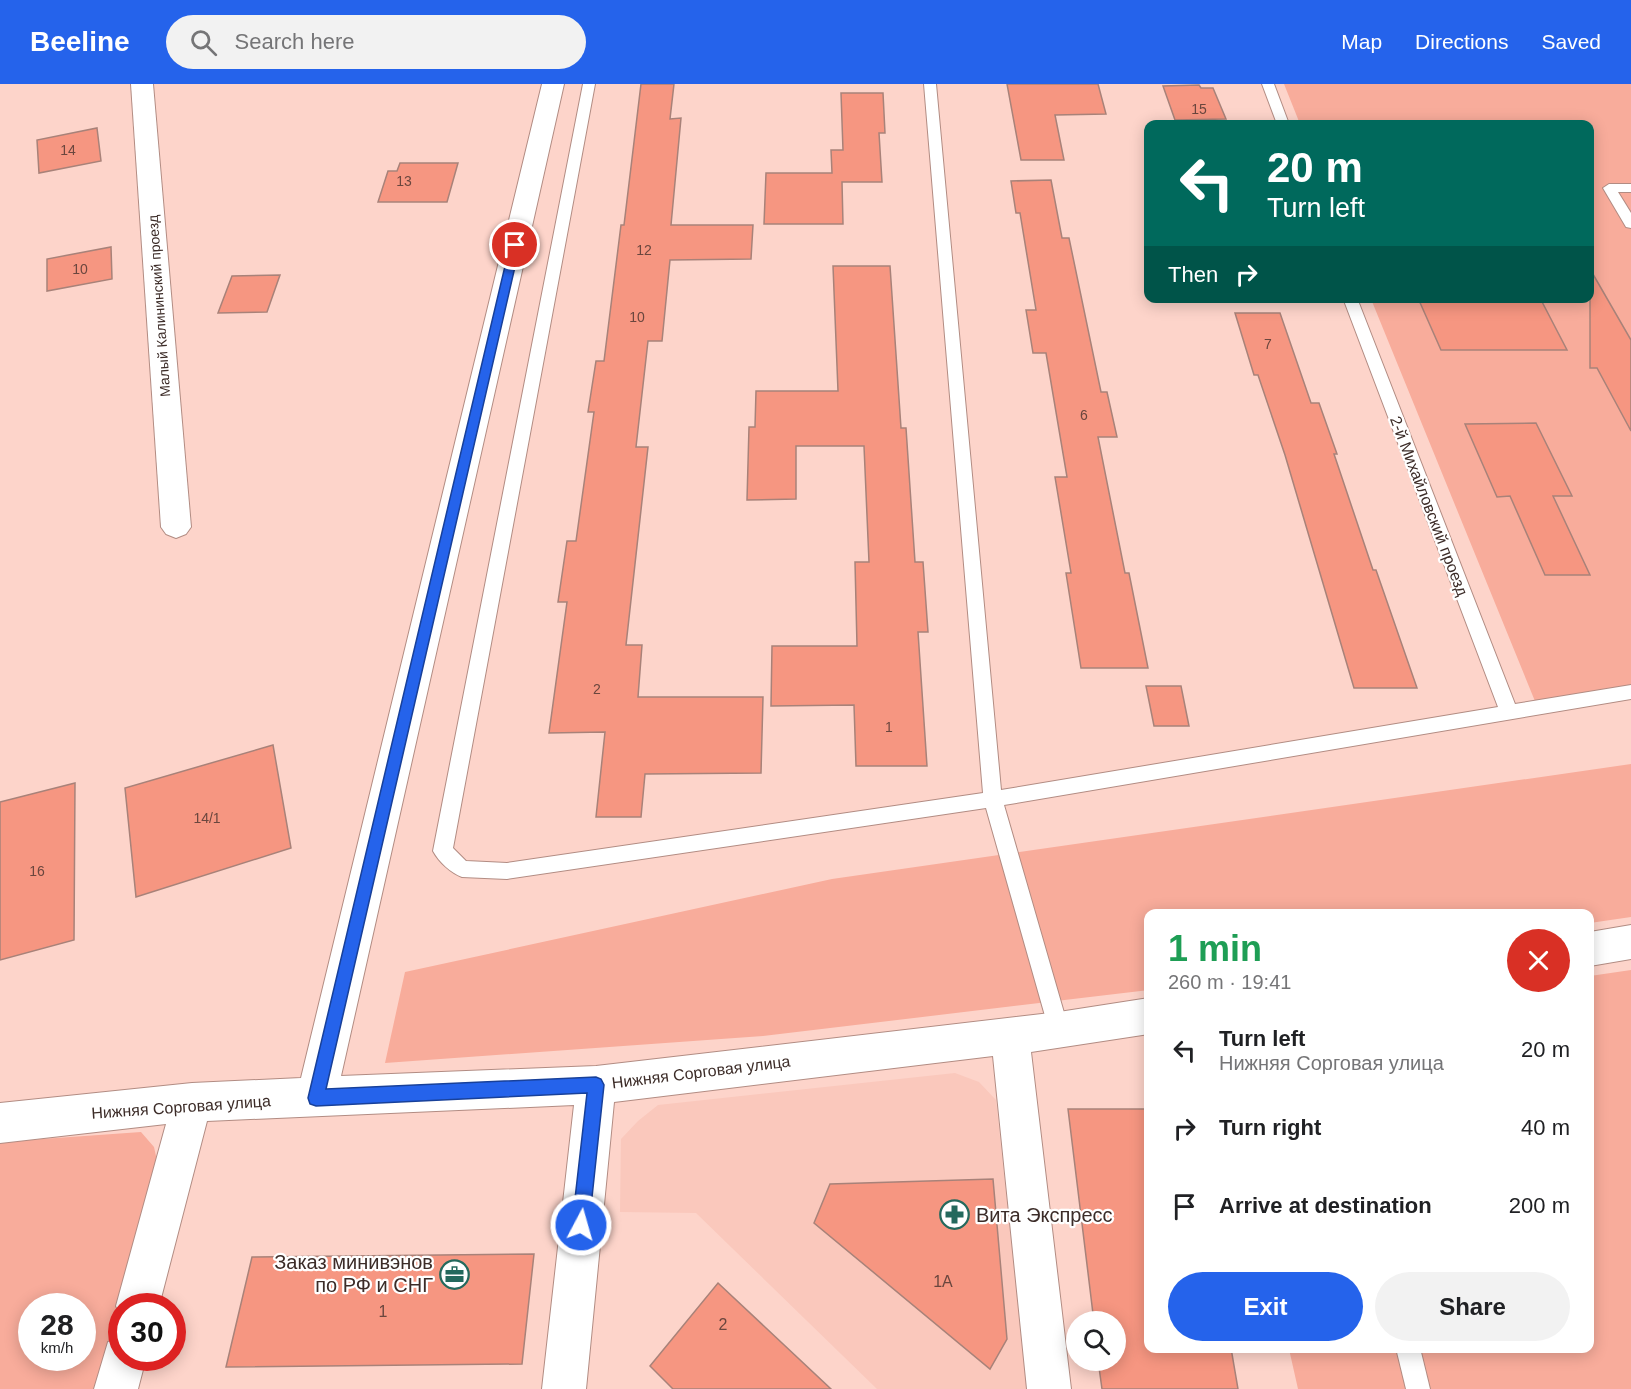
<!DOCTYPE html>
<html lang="en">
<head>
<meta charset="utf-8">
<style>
	body { margin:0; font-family:Helvetica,sans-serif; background:#f2f2f2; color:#202124; height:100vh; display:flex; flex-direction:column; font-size:22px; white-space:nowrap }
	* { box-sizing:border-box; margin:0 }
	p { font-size:20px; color:#757577 }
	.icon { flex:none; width:33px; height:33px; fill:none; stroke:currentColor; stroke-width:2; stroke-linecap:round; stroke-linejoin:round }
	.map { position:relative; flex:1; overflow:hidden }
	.side { position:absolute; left:1144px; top:825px; width:450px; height:444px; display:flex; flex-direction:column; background:#fff; border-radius:12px; box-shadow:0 3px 15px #0003 }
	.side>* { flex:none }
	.guide { position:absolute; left:1144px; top:36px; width:450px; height:183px; border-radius:12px; box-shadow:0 3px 15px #0003; background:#00695c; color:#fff; overflow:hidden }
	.buttons { position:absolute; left:1066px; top:1227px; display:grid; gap:12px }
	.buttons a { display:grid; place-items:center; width:60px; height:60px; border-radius:50%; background:#fff; box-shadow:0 3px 15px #0003; font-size:30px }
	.speed { position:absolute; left:18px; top:1209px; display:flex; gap:12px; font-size:30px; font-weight:700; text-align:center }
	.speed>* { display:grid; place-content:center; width:78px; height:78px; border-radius:50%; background:#fff; box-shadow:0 3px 15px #0003; line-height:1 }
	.speed small { font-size:15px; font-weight:400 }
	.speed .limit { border:9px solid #d22; background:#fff; color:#111 }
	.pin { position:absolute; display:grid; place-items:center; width:51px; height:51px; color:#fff; margin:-26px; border:3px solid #fff; border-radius:50%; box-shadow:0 2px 6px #0007 }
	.me { position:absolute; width:66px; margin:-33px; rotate:6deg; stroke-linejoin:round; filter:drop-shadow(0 0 4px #0008) }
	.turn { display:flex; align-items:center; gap:21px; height:126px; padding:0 24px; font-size:27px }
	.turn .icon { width:78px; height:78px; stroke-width:2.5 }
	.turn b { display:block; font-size:42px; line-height:51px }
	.then { display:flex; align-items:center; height:57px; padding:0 24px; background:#0003; gap:12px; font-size:22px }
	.round { display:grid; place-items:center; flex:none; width:63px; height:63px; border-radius:32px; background:#f2f2f2 }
	.headline { display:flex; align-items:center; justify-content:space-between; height:102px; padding:0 24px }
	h1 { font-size:36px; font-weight:800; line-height:45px; color:#1e9e55 }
	.cta { display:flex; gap:12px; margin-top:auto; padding:12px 24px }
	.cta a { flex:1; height:69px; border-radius:36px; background:#2563eb; color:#fff; font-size:24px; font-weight:800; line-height:69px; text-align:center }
	.cta a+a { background:#f2f2f2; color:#202124 }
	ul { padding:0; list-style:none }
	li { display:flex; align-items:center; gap:18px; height:78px; padding:0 24px }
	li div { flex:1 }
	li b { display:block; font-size:22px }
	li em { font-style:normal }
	header { display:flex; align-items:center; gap:36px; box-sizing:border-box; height:84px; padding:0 30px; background:#2563eb; color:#fff }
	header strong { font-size:28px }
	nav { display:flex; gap:33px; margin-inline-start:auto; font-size:21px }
	.search { width:420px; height:54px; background:#f2f2f2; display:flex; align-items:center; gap:15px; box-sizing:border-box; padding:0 21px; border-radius:33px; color:#757577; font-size:22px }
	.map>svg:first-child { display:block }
	.built { fill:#fac8bc }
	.green { fill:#f8ac9b; fill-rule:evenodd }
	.building { fill:#f69681; stroke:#a88279; stroke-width:1.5 }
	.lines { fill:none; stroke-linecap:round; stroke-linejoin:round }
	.service-casing { stroke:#b28c83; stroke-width:2 }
	.minor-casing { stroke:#b28c83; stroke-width:2 }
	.service { fill:#fff; fill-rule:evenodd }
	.minor { fill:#fff; fill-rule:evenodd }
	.route { fill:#2563eb; stroke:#184099; stroke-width:1.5 }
	.labels { text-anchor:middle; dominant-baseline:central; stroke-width:4.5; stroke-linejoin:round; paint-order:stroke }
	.number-label { font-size:14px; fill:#6a463e }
	.far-street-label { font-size:14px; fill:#3c2c28; stroke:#fff }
	.street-label { font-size:16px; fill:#3c2c28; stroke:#fff }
	.near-number-label { font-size:16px; fill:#6a463e }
	.near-poi-label { font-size:20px; fill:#3c2c28; stroke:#fff; text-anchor:start }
</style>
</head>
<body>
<header>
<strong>Beeline</strong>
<div class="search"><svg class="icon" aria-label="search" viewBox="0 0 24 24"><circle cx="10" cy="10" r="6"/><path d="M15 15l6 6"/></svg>Search here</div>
<nav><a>Map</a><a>Directions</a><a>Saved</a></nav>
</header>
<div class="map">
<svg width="1631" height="1305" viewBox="0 0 1631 1305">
	<rect width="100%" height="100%" fill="#fdd4ca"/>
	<path class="built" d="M955,989L979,998L996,1016L1027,1305H877L696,1129L620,1128L621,1055L638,1037L658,1021Z"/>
	<g class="green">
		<path d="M1284,0H1631V612L1539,627L1371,215L1590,214V40H1300Z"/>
		<path d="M1631,680V833L1590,839V830H1149V906L763,952L385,979L405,888L832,795Z"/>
		<path d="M1631,886V1305H1298L1289,1265L1590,1264V892Z"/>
		<path d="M141,1048L154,1063L158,1081L96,1305H0V1058ZM32,1222H82V1274H32Z"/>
	</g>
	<g class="building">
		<path d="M641,0H674L670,35L681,34L671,141H753L751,175L670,176L662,257H648L636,363H648L626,561H642L638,613H763L761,689L645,690L641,733H596L605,648L549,649L567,518H558L567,457H576L594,328H588L596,277H604L621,141H624Z"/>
		<path d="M1007,0H1098L1106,30L1055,31L1064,76H1021Z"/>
		<path d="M1199,1L1201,4H1213L1226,35L1175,36L1163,2Z"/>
		<path d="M841,9H883L885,49H879L882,98H842L843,140H764L766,89H832L831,66H843Z"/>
		<path d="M97,44L101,77L39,89L37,56Z"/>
		<path d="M400,79H458L447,118H378L388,87H397Z"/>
		<path d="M1051,96L1062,154H1069L1101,308H1107L1117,353H1098L1125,489H1129L1148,584H1081L1066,489H1071L1055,393H1067L1046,269H1033L1026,226H1036L1020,129H1016L1011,97Z"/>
		<path d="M111,163L112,195L47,207V175Z"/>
		<path d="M833,182H890L901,344H906L915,478H923L928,548H918L927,682H856L854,621L771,622L772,562H857L855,478H869L864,362H796V415L747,416L749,343H755L756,307H838Z"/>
		<path d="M1590,185L1631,256V347L1597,284H1590Z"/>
		<path d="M280,191L267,228L218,229L232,192Z"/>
		<path d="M1418,214H1540L1567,266H1441Z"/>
		<path d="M1235,229H1280L1311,319H1319L1337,370H1334L1373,486H1376L1417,604H1354L1285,371L1258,291H1254Z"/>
		<path d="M1536,339L1572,412H1553L1590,491H1545L1510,412L1497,413L1465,340Z"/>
		<path d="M1146,602H1181L1189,642H1154Z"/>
		<path d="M273,661L291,764L136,813L125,704Z"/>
		<path d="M75,699L74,856L0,876V718Z"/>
		<path d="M1068,1025H1149V1264H1231L1238,1305H1102L1098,1276H1116V1238H1094Z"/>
		<path d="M993,1095L1007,1255L990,1285L814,1139L830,1100Z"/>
		<path d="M534,1170L522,1280L226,1283L252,1173Z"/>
		<path d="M718,1199L831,1305H673L650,1282Z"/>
	</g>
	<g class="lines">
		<defs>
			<g id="service">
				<path d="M583,0H595L453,764L466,777L507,779L983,709L924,0H936L1001,706L1498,623L1343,214H1357L1515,620L1631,601V615L1004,721L1069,946L1066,953L1059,956L1052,953L1049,946L986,724L507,795L462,793C451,789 439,778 433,767Z"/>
				<path d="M1262,0H1274L1289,40H1277Z"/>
				<path d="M1609,100H1631V108H1618L1631,129V144L1626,143L1603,104Z"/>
				<path d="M1396,1264H1420L1430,1305H1406Z"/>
			</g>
			<g id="minor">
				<path d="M131,0H153L191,443L186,450L176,454L166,450L161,443Z"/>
				<path d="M542,0H564L341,992L596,982L1059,928L1149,914V950L1031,968L1071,1305H1027L993,972L614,1018L586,1305H542L574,1021L207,1037L159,1222H122V1234L116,1222L166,1040L0,1059V1019L192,999L301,994Z"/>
				<path d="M1631,841V875L1590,882V848Z"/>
				<path d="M122,1253V1274H146L138,1305H94L108,1258Z"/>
			</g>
		</defs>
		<use href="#service" class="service-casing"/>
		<use href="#minor" class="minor-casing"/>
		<use href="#service" class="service"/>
		<use href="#minor" class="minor"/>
	</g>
	<path class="route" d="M515,158L520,161L326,1005L596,993L601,995L604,1001L589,1141L587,1147L581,1150L575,1147L572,1141L587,1009L316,1022L310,1020L308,1014L510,161Z"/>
	<defs>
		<symbol id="pharmacy-ring" viewBox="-11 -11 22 22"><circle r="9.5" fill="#fff" stroke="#24695d" stroke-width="1.5"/><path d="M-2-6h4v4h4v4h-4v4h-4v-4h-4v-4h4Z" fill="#24695d"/></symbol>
		<symbol id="office-ring" viewBox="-11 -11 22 22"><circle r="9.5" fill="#fff" stroke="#24695d" stroke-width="1.5"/><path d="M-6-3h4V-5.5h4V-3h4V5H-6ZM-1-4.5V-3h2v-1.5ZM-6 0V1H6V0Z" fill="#24695d"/></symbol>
	</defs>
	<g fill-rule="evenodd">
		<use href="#pharmacy-ring" x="938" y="1114" width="33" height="33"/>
		<use href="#office-ring" x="438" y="1174" width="33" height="33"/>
	</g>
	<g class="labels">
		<g class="number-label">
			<text x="1199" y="25">15</text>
			<text x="68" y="66">14</text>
			<text x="404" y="97">13</text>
			<text x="644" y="166">12</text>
			<text x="80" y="185">10</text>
			<text x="637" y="233">10</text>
			<text x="1268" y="260">7</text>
			<text x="1084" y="331">6</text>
			<text x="597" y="605">2</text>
			<text x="889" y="643">1</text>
			<text x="207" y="734">14/1</text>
			<text x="37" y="787">16</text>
		</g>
		<g class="far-street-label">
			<text transform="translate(159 222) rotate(-94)">Малый Калининский проезд</text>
		</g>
		<g class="street-label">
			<text transform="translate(1429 422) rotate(69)">2-й Михайловский проезд</text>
			<text transform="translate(701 988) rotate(-7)">Нижняя Сорговая улица</text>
			<text transform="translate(181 1023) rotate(-4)">Нижняя Сорговая улица</text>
		</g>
		<g class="near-number-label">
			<text x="943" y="1197">1А</text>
			<text x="383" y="1227">1</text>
			<text x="723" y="1240">2</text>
		</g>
		<g class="near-poi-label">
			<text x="976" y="1131">Вита Экспресс</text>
			<text x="433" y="1178" text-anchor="end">Заказ минивэнов<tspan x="433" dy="23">по РФ и СНГ</tspan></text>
		</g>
	</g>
</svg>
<div class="buttons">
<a><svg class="icon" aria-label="search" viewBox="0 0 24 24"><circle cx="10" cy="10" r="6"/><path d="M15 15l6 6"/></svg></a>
</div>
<div class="speed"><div>28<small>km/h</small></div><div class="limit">30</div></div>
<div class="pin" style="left:515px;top:161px;background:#d93025"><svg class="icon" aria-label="arrive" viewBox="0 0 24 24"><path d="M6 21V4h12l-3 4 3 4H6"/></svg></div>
<svg class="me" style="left:581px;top:1141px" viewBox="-20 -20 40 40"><circle r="17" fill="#2563eb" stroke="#fff" stroke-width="3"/><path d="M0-11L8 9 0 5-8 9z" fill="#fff"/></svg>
<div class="guide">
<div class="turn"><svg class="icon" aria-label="left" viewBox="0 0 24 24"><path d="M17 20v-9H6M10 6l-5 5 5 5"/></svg><div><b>20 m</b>Turn left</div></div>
<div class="then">Then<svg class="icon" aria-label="right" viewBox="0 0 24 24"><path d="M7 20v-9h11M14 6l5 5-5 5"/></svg></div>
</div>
<section class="side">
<div class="headline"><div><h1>1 min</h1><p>260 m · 19:41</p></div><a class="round" style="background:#d93025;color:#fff"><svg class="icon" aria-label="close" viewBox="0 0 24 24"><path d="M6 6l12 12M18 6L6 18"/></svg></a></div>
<ul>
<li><svg class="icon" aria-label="left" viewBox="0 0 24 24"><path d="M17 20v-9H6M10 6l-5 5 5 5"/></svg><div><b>Turn left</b><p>Нижняя Сорговая улица</p></div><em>20 m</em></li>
<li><svg class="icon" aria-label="right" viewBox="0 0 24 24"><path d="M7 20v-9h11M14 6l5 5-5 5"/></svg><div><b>Turn right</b></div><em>40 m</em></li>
<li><svg class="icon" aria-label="arrive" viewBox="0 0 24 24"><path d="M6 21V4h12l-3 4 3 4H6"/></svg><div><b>Arrive at destination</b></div><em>200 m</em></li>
</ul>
<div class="cta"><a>Exit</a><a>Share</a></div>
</section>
</div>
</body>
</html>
